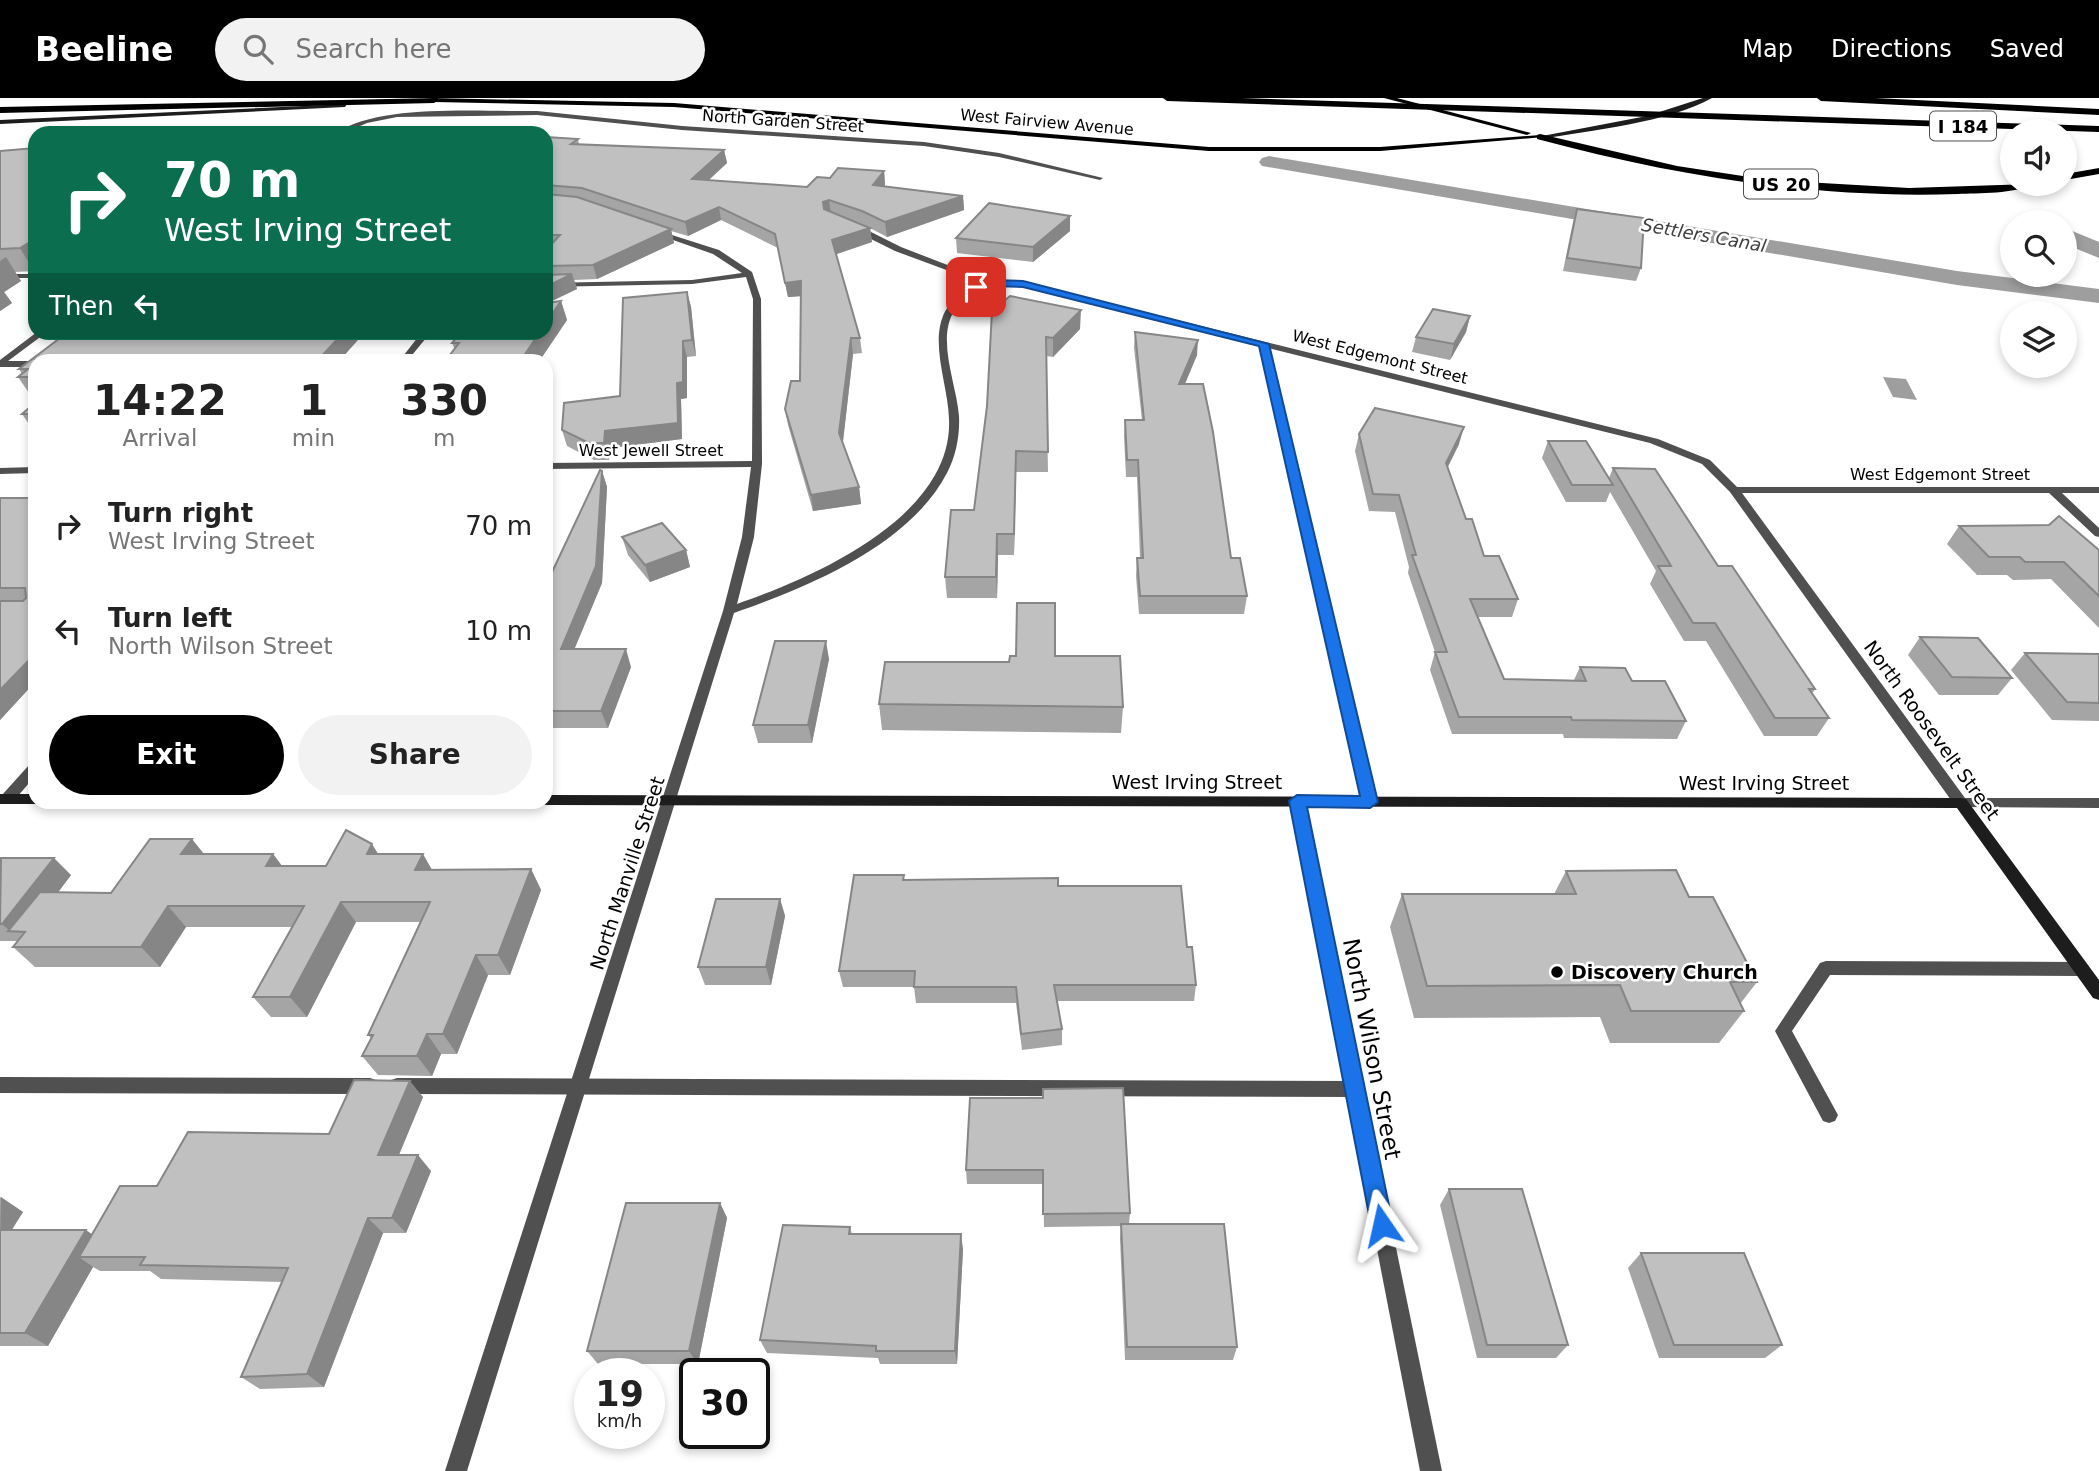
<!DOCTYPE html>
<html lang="en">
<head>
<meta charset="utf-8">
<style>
	body { margin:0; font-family:"DejaVu Sans",sans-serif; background:#f2f2f2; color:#222; height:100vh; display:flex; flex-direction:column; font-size:26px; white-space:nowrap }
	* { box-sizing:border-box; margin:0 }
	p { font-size:23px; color:#767676 }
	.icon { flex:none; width:38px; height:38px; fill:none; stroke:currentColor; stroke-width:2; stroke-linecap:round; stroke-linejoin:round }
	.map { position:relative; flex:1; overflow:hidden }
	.side { position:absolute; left:28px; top:256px; width:525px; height:455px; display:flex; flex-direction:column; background:#fff; border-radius:21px; box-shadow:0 4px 10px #0003 }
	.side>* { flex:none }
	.guide { position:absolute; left:28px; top:28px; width:525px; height:214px; border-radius:21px; box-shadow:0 4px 10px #0003; background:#0b6e4f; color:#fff; overflow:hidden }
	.fabs { position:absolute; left:2000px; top:21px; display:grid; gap:14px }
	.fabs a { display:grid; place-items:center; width:77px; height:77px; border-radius:50%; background:#fff; box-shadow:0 4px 10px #0003; font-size:35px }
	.speed { position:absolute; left:574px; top:1260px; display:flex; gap:14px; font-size:35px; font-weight:700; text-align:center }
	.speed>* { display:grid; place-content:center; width:91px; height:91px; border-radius:50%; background:#fff; box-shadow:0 4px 10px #0003; line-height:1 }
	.speed small { font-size:18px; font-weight:400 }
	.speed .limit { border:4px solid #111; border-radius:10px; background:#fff; color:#111 }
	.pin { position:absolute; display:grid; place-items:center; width:60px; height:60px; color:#fff; margin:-30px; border-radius:14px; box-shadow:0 4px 10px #0006 }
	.me { position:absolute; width:77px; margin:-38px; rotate:349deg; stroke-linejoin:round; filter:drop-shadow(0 0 5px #0008) }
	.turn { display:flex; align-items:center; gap:24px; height:147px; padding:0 21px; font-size:32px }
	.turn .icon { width:91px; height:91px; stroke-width:2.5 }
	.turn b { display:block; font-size:49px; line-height:60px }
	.then { display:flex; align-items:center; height:66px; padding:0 21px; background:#0003; gap:14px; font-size:26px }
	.eta { display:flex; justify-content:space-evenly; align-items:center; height:119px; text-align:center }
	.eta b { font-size:42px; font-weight:700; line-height:49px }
	.cta { display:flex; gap:14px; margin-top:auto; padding:14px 21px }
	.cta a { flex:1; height:80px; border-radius:42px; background:#000; color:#fff; font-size:28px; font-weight:700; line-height:80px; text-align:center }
	.cta a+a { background:#f2f2f2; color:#222 }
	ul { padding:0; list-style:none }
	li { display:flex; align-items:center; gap:21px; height:105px; padding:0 21px }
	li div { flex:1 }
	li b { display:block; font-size:26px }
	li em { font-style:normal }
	header { display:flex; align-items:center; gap:42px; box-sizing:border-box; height:98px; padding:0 35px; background:#000; color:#fff }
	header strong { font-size:33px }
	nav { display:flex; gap:38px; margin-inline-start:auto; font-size:24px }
	.search { width:490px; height:63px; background:#f2f2f2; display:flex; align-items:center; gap:18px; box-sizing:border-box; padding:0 24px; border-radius:38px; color:#767676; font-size:26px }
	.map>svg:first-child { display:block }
	.water { fill:#9e9e9e }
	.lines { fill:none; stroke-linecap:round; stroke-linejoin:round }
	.canal { fill:#9e9e9e; fill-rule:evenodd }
	.lane { fill:#505050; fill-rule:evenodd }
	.street { fill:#505050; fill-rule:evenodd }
	.secondary { fill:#1d1d1d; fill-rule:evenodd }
	.primary { fill:#000; fill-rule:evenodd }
	.highway { fill:#000; fill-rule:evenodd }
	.wall { fill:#a5a5a5 }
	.shaded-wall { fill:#868686 }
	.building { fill:#c0c0c0; stroke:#868686; stroke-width:2 }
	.route { fill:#1a73e8; stroke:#114b97; stroke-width:2 }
	.poi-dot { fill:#000; stroke:#fff; stroke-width:2.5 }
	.labels { text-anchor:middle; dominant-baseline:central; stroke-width:5; stroke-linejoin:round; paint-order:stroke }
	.far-street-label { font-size:16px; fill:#000; stroke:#fff }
	.shield { fill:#fff; stroke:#4c4c4c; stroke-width:2 }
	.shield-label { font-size:18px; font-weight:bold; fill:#000 }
	.far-water-label { font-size:18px; font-style:italic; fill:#3f3f3f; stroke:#fff }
	.street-label { font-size:19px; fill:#000; stroke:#fff }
	.poi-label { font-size:19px; font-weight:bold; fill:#000; stroke:#fff; text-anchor:start }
	.near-street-label { font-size:23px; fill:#000; stroke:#fff }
</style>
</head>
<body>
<header>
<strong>Beeline</strong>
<div class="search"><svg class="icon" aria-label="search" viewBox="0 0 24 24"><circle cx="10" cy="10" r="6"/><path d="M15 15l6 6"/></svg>Search here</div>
<nav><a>Map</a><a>Directions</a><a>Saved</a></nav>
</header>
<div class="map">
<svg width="2099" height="1373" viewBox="0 0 2099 1373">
	<rect width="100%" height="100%" fill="#fff"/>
	<path class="water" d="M1883,279L1906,281L1917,302L1893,299Z"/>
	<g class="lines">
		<g class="canal">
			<path d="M1269,58L1957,173L2099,191V205L1957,187L1262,68L1259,64L1262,60Z"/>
			<path d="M2032,114L2047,119L2050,124H2023L2021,121L2024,116Z"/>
			<path d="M2065,130L2099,144V160L2065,146Z"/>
		</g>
		<g class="lane">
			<path d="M853,128H859L901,149L994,185L987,187L895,153L853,132Z"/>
			<rect x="0" y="263" width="35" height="6"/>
			<path d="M1826,863L2081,864L2087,866L2089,871L2087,876L2081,878L1830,877L1792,933L1838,1017L1835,1023L1829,1025L1823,1023L1775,933L1820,865Z"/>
			<path d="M0,979L370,980L376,982L379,988L376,994L370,996L0,995Z"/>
			<path d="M397,980L1355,983L1361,985L1364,991L1361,997L1355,999L397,996L391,994L388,988L391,982Z"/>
		</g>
		<g class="street">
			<path d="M537,13L682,28L924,44L999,55L1103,80L1100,82L999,59L924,48L682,32L537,17L397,19L367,25L344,35H336C380,5 482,14 537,13Z"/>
			<path d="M653,131L719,152L752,174L761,201L762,366L754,439L737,506C803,483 899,441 935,377C945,360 950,340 949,321C948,279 920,226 961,195C979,182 1002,181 1023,184L1658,341L1710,362L1737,389H2099V395H2062L2099,430V439L2095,438L2049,395H1742L1965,700H2099V710L1956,709L1730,394L1702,366L1650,345L1268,250L1376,704L1374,708H1364L1259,247L1023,188C1003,186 984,186 967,199C929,227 956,280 959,318C960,337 956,358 947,375C909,448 808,489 734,515L467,1373H445L723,513L742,439L751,369L546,371V365L752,363L753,201L746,179L692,186L546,189V185L692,182L742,175L713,156L653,135Z"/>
			<rect x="0" y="176" width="35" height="4"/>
			<path d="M37,234H47L0,269V262Z"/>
			<path d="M422,234H431L408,262H400Z"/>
			<path d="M35,369V375L0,376V370Z"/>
			<path d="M35,664V678L12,705H2L0,701L2,697L30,666Z"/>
			<path d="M1297,698L1304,703L1442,1373H1420L1290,703Z"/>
		</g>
		<g class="secondary">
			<path d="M1703,0H1712C1670,24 1589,33 1540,41L1537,39L1647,18Z"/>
			<path d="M347,6L345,9L0,26V22Z"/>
			<path d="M0,696H35V704H41L35,706H0Z"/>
			<path d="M546,697L1961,700L1966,701L2099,882V902L2093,900L1957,710L546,707L540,704H546Z"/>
		</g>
		<g class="primary">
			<path d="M431,0L674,5L1209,49H1380L1540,37L1544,39L1380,53H1209L674,9L434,4Z"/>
			<path d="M1384,0H1397L1531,35L1527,37Z"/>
		</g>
		<g class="highway">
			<path d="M437,0L439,2L434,5L0,15V9Z"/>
			<path d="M1163,0H1242L2099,28V34L1167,3Z"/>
			<path d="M1817,0H1875L2099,11V17L1821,3Z"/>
			<path d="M1540,36L1677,68L1769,82L1909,90L2031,86C2017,96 1977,95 1958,96C1815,101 1675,78 1537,41V37Z"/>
			<path d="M2099,70V76L2065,82V76Z"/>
		</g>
	</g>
	<g class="wall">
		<path d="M546,39L578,41L579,46L724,52L727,65L708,83L807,89L817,79L830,80L838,70L884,73L885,87L884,89L963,98L964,112L887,139L870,130L872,144L836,156L860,240L862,255L853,256L843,344L859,389L861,406L813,413L788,327L785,311L791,283H800L801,198L788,199L778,150L721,122L688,138L671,133L674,145L597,181L574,182L577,191L548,204L561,203L567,222L540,262H446L455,252L452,245L461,234H546V152L547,151H546Z"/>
		<path d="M35,50V173L15,174L21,183L4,194L12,205L0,213V53Z"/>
		<path d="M1577,111L1641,170L1636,183L1563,173L1573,124Z"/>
		<path d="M1070,133L1033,164L957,155L956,140Z"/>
		<path d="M687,194L691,209L696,258L687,259V300L681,301L682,341L610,350L609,362H594L567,348L562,332L620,298Z"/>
		<path d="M992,213L1080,231L1053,259L1046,258L1048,374H1016L1014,457H998L997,500H947L945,479L974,412L987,308Z"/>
		<path d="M1470,218L1466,234L1450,262L1412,254L1416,239Z"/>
		<path d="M68,234H365L340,262H35V295H29L18,279L22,276L19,271Z"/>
		<path d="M1135,234L1197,257L1184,286L1231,460L1247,498L1244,516H1139L1136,478L1137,460H1140L1137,379H1126L1124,338L1125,322H1142L1134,250Z"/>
		<path d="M35,305V332H33L22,316Z"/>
		<path d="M1359,336L1459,346L1448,369L1466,421L1484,458L1518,501L1512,519H1478L1504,581L1574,582L1580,569L1632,583L1686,623L1677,641L1564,640L1563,636H1452L1430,572L1435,554L1408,475L1409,469L1395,414L1369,413L1355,353Z"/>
		<path d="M1548,343L1609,380L1613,370L1718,468L1815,591L1812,596L1829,620L1817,638H1764L1706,543H1684L1650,486L1656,473L1610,394L1606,404H1566L1542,360Z"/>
		<path d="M602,373L607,389L602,485L574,551L631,569L608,630H546V487Z"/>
		<path d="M0,400H35V584L0,622Z"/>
		<path d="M1959,428L2099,452V530L2051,481L2013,482L2007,477H1977L1947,446Z"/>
		<path d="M622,439L686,452L690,469L650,484L628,457Z"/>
		<path d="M1920,539L2012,580L1998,597H1939L1908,557Z"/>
		<path d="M2025,555L2099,556V623L2052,622L2011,572Z"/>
		<path d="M1055,558L1123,609L1121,635L882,632L879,606L1009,564Z"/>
		<path d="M829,561L812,645H758L753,627Z"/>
		<path d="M204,756H273L282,768H326L379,756L432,772L531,771L541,792L510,877H488L457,956H441L432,978L378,977L362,958L371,940L368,937L420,824H356L307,919H271L253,899L292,829H186L160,869H35L13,849L17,843H0V761L71,777L58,794L111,795Z"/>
		<path d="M1566,773L1689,799L1757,884L1740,906L1744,913L1719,945H1610L1600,919L1414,920L1390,829L1402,796H1554Z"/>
		<path d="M904,777V781L1058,788L1187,849L1196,887L1194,903H1057L1062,931V947L1022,952L1016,905H916L914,889H843L839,873Z"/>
		<path d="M780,801L785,818L771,887H705L698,869Z"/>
		<path d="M423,999L399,1057L431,1073L406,1135H383L324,1289L260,1291L241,1279L282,1184L161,1181L150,1173H100L93,1169L48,1248H0V1099L23,1114L12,1132L92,1136L157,1088L329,1036Z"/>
		<path d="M970,1000L1130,1115L1129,1126L1237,1249L1233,1262H1125L1120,1140L1121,1128L1044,1129L1043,1086H967L966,1072Z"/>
		<path d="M1449,1091L1568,1247L1556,1260H1477L1440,1107Z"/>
		<path d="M720,1105L727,1120L698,1266H598L587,1253Z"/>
		<path d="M850,1129L852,1136L963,1151L957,1266H880L878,1260L767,1255L760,1242Z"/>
		<path d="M1641,1155L1782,1247L1765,1260H1659L1628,1170Z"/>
	</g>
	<g class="shaded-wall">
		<path d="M724,52L727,65L694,95L692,81Z"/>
		<path d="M884,73L885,87L874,101L873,87Z"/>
		<path d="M963,98L964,112L887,139L885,124Z"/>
		<path d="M829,102L831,116L824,118L823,104Z"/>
		<path d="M719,109L721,122L688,138L685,124Z"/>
		<path d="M1070,118V133L1033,164V149Z"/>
		<path d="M870,130L872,144L834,157L832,142Z"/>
		<path d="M671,131L674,145L597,181L593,167Z"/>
		<path d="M35,141V173H34L20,150Z"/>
		<path d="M6,159L21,183L4,194L12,205L0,213V163Z"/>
		<path d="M572,176L577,191L546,206V189Z"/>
		<path d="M801,183L803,198L788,199L785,185Z"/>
		<path d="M687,194L691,209L696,258L692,242Z"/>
		<path d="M561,203L567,222L540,262H521L540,234H546V225Z"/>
		<path d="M1081,212L1080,231L1053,259V240Z"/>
		<path d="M1470,218L1466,234L1450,262L1454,246Z"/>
		<path d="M344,234H365L340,262H318Z"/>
		<path d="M851,240L853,256L842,351L839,335Z"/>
		<path d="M1198,242L1197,257L1178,303L1179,286Z"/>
		<path d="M683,243L687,259V300L681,301L682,341L610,350L609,362L604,345L605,333L677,285Z"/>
		<path d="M1464,329L1459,346L1441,382L1446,365Z"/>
		<path d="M1016,353V374L1014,457V436Z"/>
		<path d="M602,373L607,389L602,485L567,569L561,551Z"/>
		<path d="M859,389L861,406L813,413L811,397Z"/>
		<path d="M997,436L998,457L997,500L996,479Z"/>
		<path d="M686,452L690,469L650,484L645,467Z"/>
		<path d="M826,543L829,561L812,645L808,627Z"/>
		<path d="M626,551L631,569L608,630L601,613Z"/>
		<path d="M35,556V584L0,622V592Z"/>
		<path d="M192,741L208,761L181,756Z"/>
		<path d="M372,746L385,767L367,756Z"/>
		<path d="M273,756L288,776L266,768Z"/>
		<path d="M423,756L435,777L415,772Z"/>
		<path d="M54,760L71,777L27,836L25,834L10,833L2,826Z"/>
		<path d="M531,771L541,792L510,877L498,857Z"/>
		<path d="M780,801L785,818L771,887L766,869Z"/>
		<path d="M341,804L356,824L307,919L290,899Z"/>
		<path d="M168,808L186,829L160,869L141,849Z"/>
		<path d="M476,857L488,877L457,956L443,936Z"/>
		<path d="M427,936L441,956L432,978L417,958Z"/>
		<path d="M410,983L423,999L392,1073L378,1057Z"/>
		<path d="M418,1057L431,1073L406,1135L392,1120Z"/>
		<path d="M1,1099L23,1114L2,1146L0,1144Z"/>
		<path d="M720,1105L727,1120L698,1266L689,1253Z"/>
		<path d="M368,1120L383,1135L324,1289L307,1276Z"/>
		<path d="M86,1132L106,1146L79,1159L93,1169L48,1248L25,1235Z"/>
		<path d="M961,1136L963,1151L957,1266L955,1253Z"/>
	</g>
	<g class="building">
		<path d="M387,29L478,35H386Z"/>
		<path d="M546,39L578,41L571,46L724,52L692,81L807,89L817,79L830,80L838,70L884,73L873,87L963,98L885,124L862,113L829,102L823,104L824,111L870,130L832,142L860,240H851L839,335L859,389L811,397L785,311L791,283H800L801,183L785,185L775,136L719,109L685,124L582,90L546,87Z"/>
		<path d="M35,50V141L20,150L0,151V53Z"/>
		<path d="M546,96L577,99L671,131L593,167L546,168V152L560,137H546Z"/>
		<path d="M989,105L1070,118L1033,149L956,140Z"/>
		<path d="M1577,111L1644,120L1641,170L1567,160Z"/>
		<path d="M572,176L546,189V177Z"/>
		<path d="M687,194L692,242L683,243V284L677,285L678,325L605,333L604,345H589L562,332L564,305L620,298L623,200Z"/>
		<path d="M1010,198L1081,212L1053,240L1046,239L1048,354L1016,353L1014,436H997L996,479H945L951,412H974L987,308L992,213Z"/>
		<path d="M561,203L546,225V205Z"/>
		<path d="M1433,211L1470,218L1454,246L1416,239Z"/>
		<path d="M68,234H344L318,262H35V279H18L28,271H19Z"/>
		<path d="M461,234H540L521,262H446L459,245H452Z"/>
		<path d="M1135,234L1198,242L1179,286H1203L1213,334L1231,460H1240L1247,498H1140L1137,460H1143L1138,362H1127L1125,322H1144Z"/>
		<path d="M35,305V316H22Z"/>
		<path d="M1375,310L1464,329L1446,365L1466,421H1472L1484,458H1499L1518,501H1470L1504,581L1586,583L1580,569L1625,570L1632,583H1665L1686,623L1572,622L1571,619H1459L1435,554H1447L1412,457H1416L1399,397L1373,396L1359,336Z"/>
		<path d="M1548,343H1586L1613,387H1572Z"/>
		<path d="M1613,370L1655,371L1718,468H1732L1815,591H1809L1829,620H1775L1715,525H1693L1658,468H1671Z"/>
		<path d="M600,372L602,373L596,468L561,551H626L601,613H546V487Z"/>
		<path d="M0,400H35V556L0,592V503H23L26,500L25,490H0Z"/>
		<path d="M2059,418L2099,452V498L2064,464H2025L2020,459H1989L1959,428L2049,427Z"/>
		<path d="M662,425L686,452L645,467L622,439Z"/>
		<path d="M1017,505H1055V558H1120L1123,609L879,606L885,564H1009L1010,558H1016Z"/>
		<path d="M1920,539L1978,540L2012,580L1952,579Z"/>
		<path d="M775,543H826L808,627H753Z"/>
		<path d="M2025,555L2099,556V605L2067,604Z"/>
		<path d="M346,732L372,746L367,756H423L415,772L531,771L498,857H476L443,936H427L417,958H362L373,937H368L430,804H341L290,899H253L304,808H168L141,849H13L25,834L8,833L40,794L111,795L150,741H192L181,756H273L266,768H326Z"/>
		<path d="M1,760H54L2,826H0Z"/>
		<path d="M1676,772L1689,799H1713L1757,884H1730L1744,913H1631L1620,887L1427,888L1402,796H1576L1566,773Z"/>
		<path d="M854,777H904L903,782L1058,780V788H1181L1187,849H1192L1196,887H1054L1062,931L1021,936L1016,889H914L915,873H839Z"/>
		<path d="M716,801H780L766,869H698Z"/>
		<path d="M354,982L410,983L378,1057H418L392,1120H368L307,1276L241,1279L288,1170L140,1167L145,1159H79L120,1088H157L188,1034L329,1036Z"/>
		<path d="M1123,990L1130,1115L1043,1116V1072H966L970,1000H1043V991Z"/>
		<path d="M1449,1091H1522L1568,1247H1487Z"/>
		<path d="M626,1105H720L689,1253H587Z"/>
		<path d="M1121,1126H1224L1237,1249H1127Z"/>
		<path d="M783,1127L850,1129L849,1136H961L955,1253H876V1248L760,1242Z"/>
		<path d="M0,1132H86L25,1235H0Z"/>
		<path d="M1641,1155H1744L1782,1247H1674Z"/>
	</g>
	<path class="route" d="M990,182L1023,183L1269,246L1378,704L1370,710L1307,709L1393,1127L1389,1135L1382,1138L1374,1135L1371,1127L1289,703L1297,697L1360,698L1259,248L1023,189L991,188L976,192L971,189Z"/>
	<circle class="poi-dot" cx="1557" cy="874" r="7"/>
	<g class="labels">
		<g class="far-street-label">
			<text transform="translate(783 23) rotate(4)">North Garden Street</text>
			<text transform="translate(1047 24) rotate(5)">West Fairview Avenue</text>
			<text transform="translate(1380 259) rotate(14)">West Edgemont Street</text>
			<text x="651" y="352">West Jewell Street</text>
			<text x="1940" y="376">West Edgemont Street</text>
		</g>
		<g class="shield">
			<rect x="1930" y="13.5" width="66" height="29" rx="5"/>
			<rect x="1744" y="71.5" width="74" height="29" rx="5"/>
		</g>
		<g class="shield-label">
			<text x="1963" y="28">I 184</text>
			<text x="1781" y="86">US 20</text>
		</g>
		<g class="far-water-label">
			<text transform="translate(1704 137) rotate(10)">Settlers Canal</text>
		</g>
		<g class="street-label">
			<text transform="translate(1932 632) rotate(54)">North Roosevelt Street</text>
			<text x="1197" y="684">West Irving Street</text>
			<text x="1764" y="685">West Irving Street</text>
			<text transform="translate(627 775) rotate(-72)">North Manville Street</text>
		</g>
		<g class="poi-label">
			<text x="1571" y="874">Discovery Church</text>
		</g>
		<g class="near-street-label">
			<text transform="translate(1372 951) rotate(79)">North Wilson Street</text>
		</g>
	</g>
</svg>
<div class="fabs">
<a><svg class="icon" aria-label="sound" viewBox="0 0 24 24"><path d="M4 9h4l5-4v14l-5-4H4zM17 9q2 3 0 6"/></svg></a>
<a><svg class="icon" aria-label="search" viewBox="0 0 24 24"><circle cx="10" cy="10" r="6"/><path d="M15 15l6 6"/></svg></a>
<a><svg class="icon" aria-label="layers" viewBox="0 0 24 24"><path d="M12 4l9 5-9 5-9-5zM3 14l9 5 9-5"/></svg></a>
</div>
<div class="speed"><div>19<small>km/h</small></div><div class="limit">30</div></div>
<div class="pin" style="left:976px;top:189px;background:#d93025"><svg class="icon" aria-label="arrive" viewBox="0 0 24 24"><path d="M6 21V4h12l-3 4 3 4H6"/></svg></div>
<svg class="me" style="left:1382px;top:1127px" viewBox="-20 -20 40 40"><path d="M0-17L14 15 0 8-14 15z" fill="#1a73e8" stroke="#fff" stroke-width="4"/></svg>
<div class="guide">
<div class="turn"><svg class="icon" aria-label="right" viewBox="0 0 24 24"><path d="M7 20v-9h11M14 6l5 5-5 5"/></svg><div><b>70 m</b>West Irving Street</div></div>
<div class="then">Then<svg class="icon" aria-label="left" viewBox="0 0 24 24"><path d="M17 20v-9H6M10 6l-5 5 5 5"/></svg></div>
</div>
<section class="side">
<div class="eta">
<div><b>14:22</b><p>Arrival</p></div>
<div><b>1</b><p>min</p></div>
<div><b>330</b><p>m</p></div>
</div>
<ul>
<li><svg class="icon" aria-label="right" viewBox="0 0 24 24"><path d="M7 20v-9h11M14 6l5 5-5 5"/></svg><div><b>Turn right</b><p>West Irving Street</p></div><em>70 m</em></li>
<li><svg class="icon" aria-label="left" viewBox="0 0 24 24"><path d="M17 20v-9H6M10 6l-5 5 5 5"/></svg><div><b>Turn left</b><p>North Wilson Street</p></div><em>10 m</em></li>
</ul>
<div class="cta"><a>Exit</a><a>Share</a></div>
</section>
</div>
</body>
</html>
